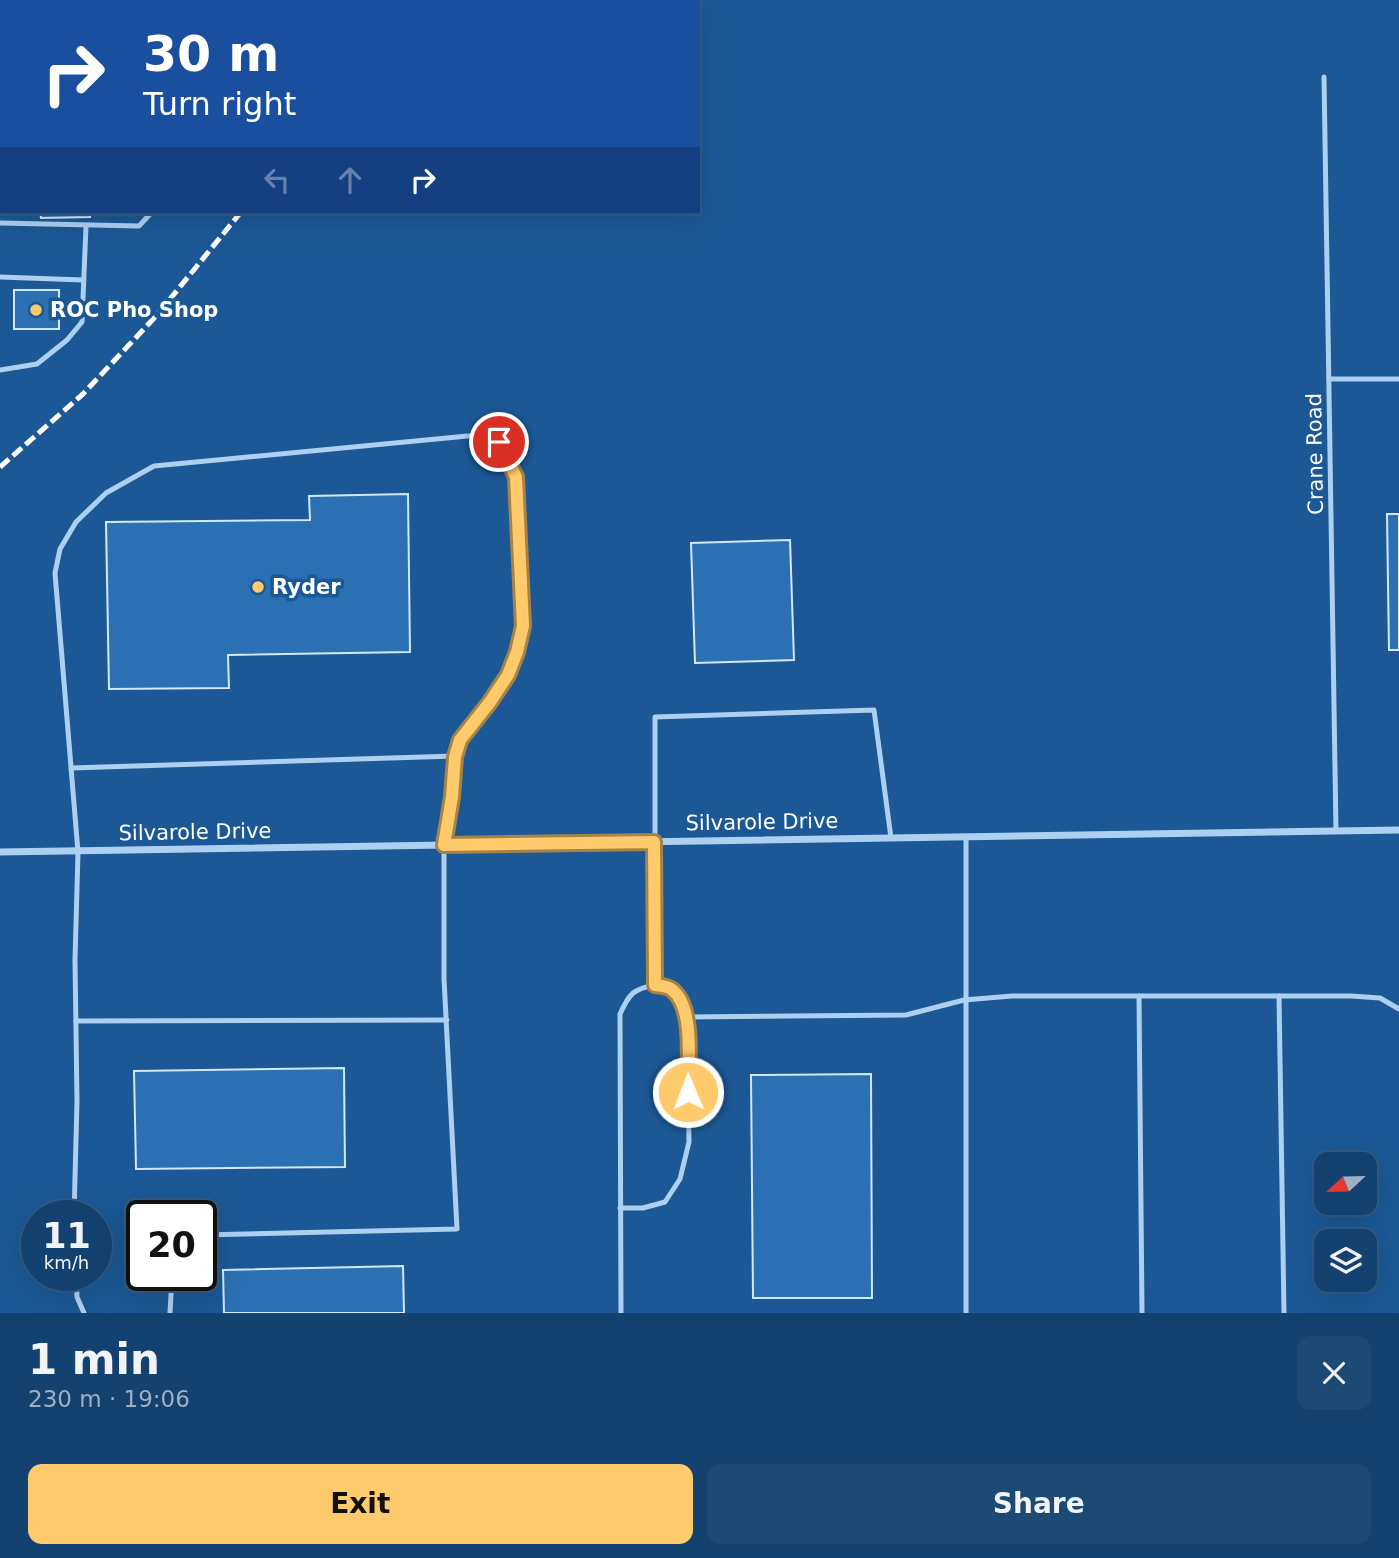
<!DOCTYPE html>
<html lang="en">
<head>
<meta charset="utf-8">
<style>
	body { margin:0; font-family:"DejaVu Sans",sans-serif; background:#1d4975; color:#f1f3f6; height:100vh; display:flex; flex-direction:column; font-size:26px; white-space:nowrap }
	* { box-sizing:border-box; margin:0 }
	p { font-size:23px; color:#9db0c3 }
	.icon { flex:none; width:38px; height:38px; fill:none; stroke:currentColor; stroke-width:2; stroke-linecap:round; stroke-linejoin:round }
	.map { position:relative; height:1313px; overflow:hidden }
	.details { display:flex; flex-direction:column; background:#144270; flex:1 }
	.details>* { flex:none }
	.hud { position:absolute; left:0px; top:0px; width:700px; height:214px; box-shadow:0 7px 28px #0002,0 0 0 2px #335b83; background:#1a4fa0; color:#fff; overflow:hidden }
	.needle { width:46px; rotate:248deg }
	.fabs { position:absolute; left:1314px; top:1152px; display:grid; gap:14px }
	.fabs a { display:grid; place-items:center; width:63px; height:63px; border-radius:14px; background:#144270; box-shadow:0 7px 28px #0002,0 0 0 2px #335b83; font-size:35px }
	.speed { position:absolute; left:21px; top:1200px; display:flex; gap:14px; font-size:35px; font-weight:700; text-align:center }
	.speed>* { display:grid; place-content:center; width:91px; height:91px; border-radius:50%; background:#144270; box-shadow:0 7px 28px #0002,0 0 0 2px #335b83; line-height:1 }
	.speed small { font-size:18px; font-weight:400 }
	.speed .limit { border:4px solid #111; border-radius:10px; background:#fff; color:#111 }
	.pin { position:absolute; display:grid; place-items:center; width:60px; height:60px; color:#fff; margin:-30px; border:4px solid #fff; border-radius:50%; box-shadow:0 2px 7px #0007 }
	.me { position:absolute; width:77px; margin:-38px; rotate:359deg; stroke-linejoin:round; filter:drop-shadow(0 0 5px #0008) }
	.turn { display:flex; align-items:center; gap:24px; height:147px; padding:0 28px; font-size:32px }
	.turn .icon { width:91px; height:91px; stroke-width:2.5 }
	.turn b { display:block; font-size:49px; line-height:60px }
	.lanes { display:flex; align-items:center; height:66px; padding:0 28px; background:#0003; justify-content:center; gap:35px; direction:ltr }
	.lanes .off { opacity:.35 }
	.round { display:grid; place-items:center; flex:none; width:74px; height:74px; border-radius:14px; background:#1d4975 }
	.overview { display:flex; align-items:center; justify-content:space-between; height:119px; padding:0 28px }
	h1 { font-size:42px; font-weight:700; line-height:52px }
	.button { display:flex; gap:14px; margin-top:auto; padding:14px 28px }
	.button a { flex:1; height:80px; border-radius:14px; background:#ffca6b; color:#111; font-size:28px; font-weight:700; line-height:80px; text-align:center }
	.button a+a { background:#1d4975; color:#f1f3f6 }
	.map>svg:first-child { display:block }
	.building { fill:#2a70b2; stroke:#d3e8fb; stroke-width:2 }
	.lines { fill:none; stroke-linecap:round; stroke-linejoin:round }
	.lane { stroke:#adcff0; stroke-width:5 }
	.street { stroke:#adcff0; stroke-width:7 }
	.rail { stroke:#fff; stroke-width:5; stroke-dasharray:12 5; stroke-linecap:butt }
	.route-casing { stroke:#a68346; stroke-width:18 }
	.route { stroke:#ffca6b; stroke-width:12 }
	.poi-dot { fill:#ffca6b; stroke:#1b5895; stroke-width:2.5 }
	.labels { text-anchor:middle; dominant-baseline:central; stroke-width:7; stroke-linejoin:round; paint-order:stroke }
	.poi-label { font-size:21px; font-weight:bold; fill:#fff; stroke:#1b5895; text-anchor:start }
	.street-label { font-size:21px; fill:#fff; stroke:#1b5895 }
</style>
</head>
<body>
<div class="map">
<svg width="1399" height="1313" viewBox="0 0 1399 1313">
	<rect width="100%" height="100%" fill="#1b5895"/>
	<g class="building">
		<path d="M0,0H57V2H2L0,19Z"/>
		<path d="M203,0H285L203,2Z"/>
		<path d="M40,212H90V217L41,218Z"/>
		<rect x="14" y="290" width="45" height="39"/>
		<path d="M408,494L410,652L228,655L229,688L109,689L106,522L310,520L309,496Z"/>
		<path d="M1387,514H1399V650H1389Z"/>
		<path d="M790,540L794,660L695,663L691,543Z"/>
		<path d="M344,1068L345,1167L136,1169L134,1071Z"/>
		<path d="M871,1074L872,1298H753L751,1075Z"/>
		<path d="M403,1266L404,1313H224L223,1270Z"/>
	</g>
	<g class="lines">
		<g class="lane">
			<path d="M1324,77L1336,831"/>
			<path d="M0,90H2"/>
			<path d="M0,134H2"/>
			<path d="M0,223L139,226L152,212"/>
			<path d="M0,277L83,280"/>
			<path d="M0,370L37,364L67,340L82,322L86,226"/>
			<path d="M1329,379H1399"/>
			<path d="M71,768L455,756"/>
			<path d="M655,985C678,988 680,996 687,1017L906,1015L964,1000L1012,996H1351L1380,998L1399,1009"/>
			<path d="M1139,996L1142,1313"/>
			<path d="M1279,996L1284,1313"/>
			<path d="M76,1021L447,1020"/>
			<path d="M620,1208H643L665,1202L680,1179L689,1142L687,1017"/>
			<path d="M74,1216L77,1101L75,960L78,852L55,573L60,549L76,522L106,493L154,466L478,435L499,442L516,477L523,626L517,652L508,675L460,740L455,756L452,797L444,845V979L457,1229L201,1235"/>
			<path d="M76,1276L77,1297L84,1313"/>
			<path d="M170,1313L172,1276"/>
			<path d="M621,1313L620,1014C629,994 633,989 655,985V717L874,710L891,838"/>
			<path d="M966,1313V837"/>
		</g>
		<path class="street" d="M0,852L1399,830"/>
		<g class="rail">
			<path d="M392,2L393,0"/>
			<path d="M0,467L83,394L157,315L241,212"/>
		</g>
	</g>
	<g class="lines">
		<defs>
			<path id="route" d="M499,442L516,477L523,626L517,652L508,675L490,702L460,740L455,757L452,797L444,845L654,842L655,985C661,986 667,986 671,989C695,1005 688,1065 688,1092"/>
		</defs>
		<use href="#route" class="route-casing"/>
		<use href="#route" class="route"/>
	</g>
	<g class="poi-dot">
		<circle cx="36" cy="310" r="7"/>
		<circle cx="258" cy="587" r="7"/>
	</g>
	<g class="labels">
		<g class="poi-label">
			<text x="50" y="310">ROC Pho Shop</text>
			<text x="272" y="587">Ryder</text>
		</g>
		<g class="street-label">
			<text transform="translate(1315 454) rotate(-91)">Crane Road</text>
			<text transform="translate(762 822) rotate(-1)">Silvarole Drive</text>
			<text transform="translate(195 832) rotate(-1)">Silvarole Drive</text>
		</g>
	</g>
</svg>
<div class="fabs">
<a><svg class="needle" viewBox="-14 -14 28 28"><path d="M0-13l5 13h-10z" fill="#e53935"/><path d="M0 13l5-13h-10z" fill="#9db0c3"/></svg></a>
<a><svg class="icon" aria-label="layers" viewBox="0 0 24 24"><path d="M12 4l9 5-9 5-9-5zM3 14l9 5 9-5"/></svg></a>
</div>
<div class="speed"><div>11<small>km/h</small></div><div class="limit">20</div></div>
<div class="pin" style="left:499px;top:442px;background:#d93025"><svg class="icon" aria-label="arrive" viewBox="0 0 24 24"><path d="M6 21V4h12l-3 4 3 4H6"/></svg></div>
<svg class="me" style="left:688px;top:1092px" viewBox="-20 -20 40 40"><circle r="17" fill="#ffca6b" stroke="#fff" stroke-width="3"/><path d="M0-11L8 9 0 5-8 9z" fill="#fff"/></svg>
<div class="hud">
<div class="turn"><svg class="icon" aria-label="right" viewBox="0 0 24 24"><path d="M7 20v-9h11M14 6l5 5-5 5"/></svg><div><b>30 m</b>Turn right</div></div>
<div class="lanes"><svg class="icon off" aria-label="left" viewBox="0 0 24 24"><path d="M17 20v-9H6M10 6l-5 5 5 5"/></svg><svg class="icon off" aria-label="ahead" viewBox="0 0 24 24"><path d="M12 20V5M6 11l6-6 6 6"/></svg><svg class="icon" aria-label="right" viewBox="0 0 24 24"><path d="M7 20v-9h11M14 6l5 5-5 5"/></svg></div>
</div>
</div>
<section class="details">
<div class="overview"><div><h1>1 min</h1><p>230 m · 19:06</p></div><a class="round"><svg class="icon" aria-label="close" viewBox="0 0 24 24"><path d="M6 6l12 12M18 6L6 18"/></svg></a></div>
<div class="button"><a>Exit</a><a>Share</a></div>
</section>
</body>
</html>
